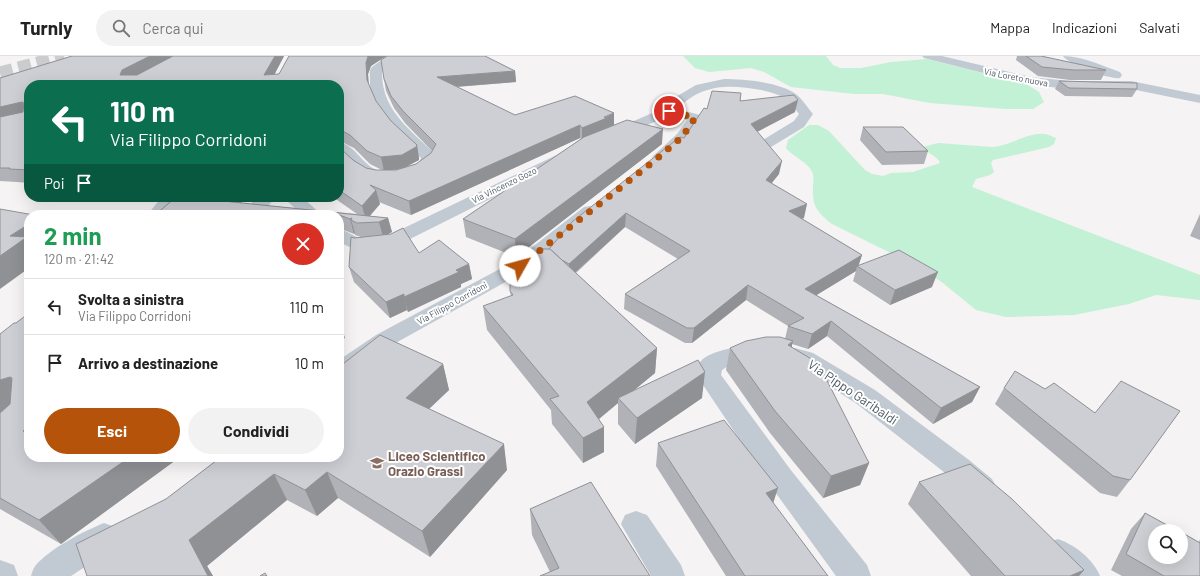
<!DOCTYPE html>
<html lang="it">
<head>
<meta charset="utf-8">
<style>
	body { margin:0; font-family:Barlow,sans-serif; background:#f2f2f2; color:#222; height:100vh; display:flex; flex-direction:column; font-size:15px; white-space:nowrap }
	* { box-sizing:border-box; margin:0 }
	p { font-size:13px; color:#767676 }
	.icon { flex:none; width:22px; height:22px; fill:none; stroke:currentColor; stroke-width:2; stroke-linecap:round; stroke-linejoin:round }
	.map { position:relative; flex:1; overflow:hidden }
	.panel { position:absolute; left:24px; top:154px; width:320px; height:252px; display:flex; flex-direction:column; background:#fff; border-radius:16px; box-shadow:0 4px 16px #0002 }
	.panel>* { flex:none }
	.banner { position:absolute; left:24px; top:24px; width:320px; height:122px; border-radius:16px; box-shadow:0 4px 16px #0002; background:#0b6e4f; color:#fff; overflow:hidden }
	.buttons { position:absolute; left:1148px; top:468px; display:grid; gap:8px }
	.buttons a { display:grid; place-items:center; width:40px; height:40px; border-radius:50%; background:#fff; box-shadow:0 4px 16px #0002; font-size:20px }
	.pin { position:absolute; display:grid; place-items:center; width:34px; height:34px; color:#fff; margin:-17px; border:2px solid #fff; border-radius:50%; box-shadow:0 1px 4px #0007 }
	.me { position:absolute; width:44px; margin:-22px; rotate:52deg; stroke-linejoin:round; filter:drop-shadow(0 0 3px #0008) }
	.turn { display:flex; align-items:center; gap:14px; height:84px; padding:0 20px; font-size:18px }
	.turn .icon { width:52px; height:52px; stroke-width:2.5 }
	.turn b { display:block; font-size:28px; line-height:34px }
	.then { display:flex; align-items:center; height:38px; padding:0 20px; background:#0003; gap:8px; font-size:15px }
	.round { display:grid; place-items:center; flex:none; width:42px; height:42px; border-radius:21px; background:#f2f2f2 }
	.overview { display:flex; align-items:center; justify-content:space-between; height:68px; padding:0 20px }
	h1 { font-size:24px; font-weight:700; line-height:30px; color:#1e9e55 }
	.cta { display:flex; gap:8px; margin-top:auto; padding:8px 20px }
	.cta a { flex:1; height:46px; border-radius:24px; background:#b45309; color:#fff; font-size:16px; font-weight:700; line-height:46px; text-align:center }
	.cta a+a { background:#f2f2f2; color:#222 }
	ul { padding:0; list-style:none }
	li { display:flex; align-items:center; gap:12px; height:56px; padding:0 20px; border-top:1px solid #e0e0e0 }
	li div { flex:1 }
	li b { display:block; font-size:15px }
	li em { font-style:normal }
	header { display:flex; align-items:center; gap:24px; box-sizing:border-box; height:56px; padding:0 20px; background:#fff; border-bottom:1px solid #e0e0e0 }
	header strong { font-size:19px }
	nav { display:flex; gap:22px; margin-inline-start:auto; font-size:14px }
	.search { width:280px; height:36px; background:#f2f2f2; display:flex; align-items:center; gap:10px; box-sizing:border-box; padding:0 14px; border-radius:22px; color:#767676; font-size:15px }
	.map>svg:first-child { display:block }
	.green { fill:#c3f1d5 }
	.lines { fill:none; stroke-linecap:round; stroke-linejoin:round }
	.highway-tunnel { stroke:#caccce; stroke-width:13; stroke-dasharray:13 6; stroke-linecap:butt }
	.minor { fill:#c1cad2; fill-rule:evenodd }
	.wall { fill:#b0b2b7; fill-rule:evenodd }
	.shaded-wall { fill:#909195 }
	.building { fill:#cdcfd5; stroke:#909195 }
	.route { stroke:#b45309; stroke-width:7; stroke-dasharray:0 12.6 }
	.labels { text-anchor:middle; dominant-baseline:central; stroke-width:4; stroke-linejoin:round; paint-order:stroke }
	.far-street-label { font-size:9px; fill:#4a5661; stroke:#fff }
	.near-street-label { font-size:13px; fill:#4a5661; stroke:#fff }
	.near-education-label { font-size:13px; font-weight:bold; fill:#785e54; stroke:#fff; text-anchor:start }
</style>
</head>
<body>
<header>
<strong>Turnly</strong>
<div class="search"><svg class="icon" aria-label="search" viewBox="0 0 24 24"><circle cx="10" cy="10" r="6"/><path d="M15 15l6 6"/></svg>Cerca qui</div>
<nav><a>Mappa</a><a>Indicazioni</a><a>Salvati</a></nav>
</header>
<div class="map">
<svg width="1200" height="520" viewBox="0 0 1200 520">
	<rect width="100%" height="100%" fill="#f5f3f3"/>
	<g class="green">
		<path d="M683,0H826L833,9L840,12H861L891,6L927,3L1026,28L1039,36L1044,46L1033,53H1006L930,47L883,38H854L791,31L764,16L751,12L709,16L695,12Z"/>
		<path d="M809,69H818L829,75L865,114L872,118L883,120L891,117L913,116L940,107C937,99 927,98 923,91L938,87L992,91C1009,90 1029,76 1044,78C1048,78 1053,81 1056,82L1054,88L1049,91L993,104L991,107L994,116L990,119L976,123L972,131L1200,219V244L1156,239L1129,248L1074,259L1006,261L976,254L943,227L919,211L832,168C817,156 812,150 813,131C813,128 814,122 813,118C810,107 793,101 786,92L788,84Z"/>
	</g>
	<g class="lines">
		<path class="highway-tunnel" d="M0,17L64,0"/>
		<g class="minor">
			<path d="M399,0H432L426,3L390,8L382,14C381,45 398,63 419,83C425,89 432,94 437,101C428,124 392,131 370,124C358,119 348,108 339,99V86C361,91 364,120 394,116C404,115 413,111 420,105L421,102C400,81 368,55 370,23C370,18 369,14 372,11L383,3Z"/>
			<path d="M922,0H942L1031,21L1070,25H1131L1200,39V47L1131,33H1070L1031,29L924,2Z"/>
			<path d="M1063,0C1083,0 1102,10 1120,16L1122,19L1120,22C1110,24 1070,9 1063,0Z"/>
			<path d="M724,23C743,23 782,26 797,39C803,44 808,52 813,58L804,71L771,91H761L759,88L761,85L794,65L799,58C795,53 792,47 787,44C780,38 769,36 761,34C730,28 700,28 678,53L700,59L702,62L687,84L665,104H655L652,101L677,78L687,64L670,59L618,82H608L606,79L608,76L664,52L674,42L696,29Z"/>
			<path d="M565,95L570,97L573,100L570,103L394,191L358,195L339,186V172L361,183L383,182Z"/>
			<path d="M162,141H180L165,159H147Z"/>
			<path d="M257,141H276L260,159H241Z"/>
			<path d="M283,141H302L322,159H302Z"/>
			<path d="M590,150L596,151L599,155L596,159L527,214L392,289L348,322L339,324V304L376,279L513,206L584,151Z"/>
			<path d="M758,286L766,288L770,294L766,300L728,310L722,314L721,319L790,413L867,509L871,520H836L770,429L697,320C697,315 697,309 701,305C710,294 744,290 758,286Z"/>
			<path d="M795,292L813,297L875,334L969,404L992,423L997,432L992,441L982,444L972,441L949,420L857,348L797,309L787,306L783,300L787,294Z"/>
			<path d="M636,455L647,459L681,509L685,520H651L621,468L625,459Z"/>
			<path d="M104,467L115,471L120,481L115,491L71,520H31C32,516 34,511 36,509C51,492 84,475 104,467Z"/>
			<path d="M1058,483C1075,489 1093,503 1100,520H1061L1047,507L1042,497L1047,487Z"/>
			<path d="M0,504L14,509L18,520H0Z"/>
		</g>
	</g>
	<g class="wall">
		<path d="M72,0H284L274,19L279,18L289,0H485L515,15L516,26L457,31L515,59L614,69L662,88L516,201L466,181L463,163L581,83L580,82L411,159L379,146L380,148L370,160L388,162L392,176L387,178L419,197L469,208L472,223L461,228V231L408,256L407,254L390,262L354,226L349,211L354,182L361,181L355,179V177L354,178L339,172V159H155L176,141H244L241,147L357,158L333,141H339V91L353,104L366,112L376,114H382L370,108L354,92L340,85H339V29H29V127L17,126L0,125V22ZM385,1L384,23L386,35L394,52L405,67L432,95L431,97L416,108L407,110L419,104V102L417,89L391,65L376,45L369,29L368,18L371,10L383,2Z"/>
		<path d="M1017,0H1041L1106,14L1101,24H1070L1038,20L1016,4Z"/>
		<path d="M1059,25L1137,33L1132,41L1065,40L1055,33Z"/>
		<path d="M741,37L740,45L795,56L757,76L779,118L771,127L804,162L802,163L862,199L858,210L932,231L890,249L853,225L856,215L816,239L980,331L972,346L933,368L827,280L808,293L792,288V291L869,407L860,429L823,442L770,377L726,314L730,292L785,283L788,270L746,244L692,287H685L624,253L625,238L678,203L625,171L576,217L657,292L655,317L633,335L702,342L635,388L618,368V347L599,363L604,396L583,407L552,368L551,354L487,274L483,250L511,240L510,235L549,193L684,82L707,53Z"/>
		<path d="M863,71L928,95L924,108L882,109L860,84Z"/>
		<path d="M1200,158V184L1190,180Z"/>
		<path d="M16,267L29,401H180L61,488L0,453V278Z"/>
		<path d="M443,308L449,334L429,353L507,414L430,501L338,442L317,460L287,444L207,510L213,520H87Z"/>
		<path d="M1004,332L1130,424L1117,441L1100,437L995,348Z"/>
		<path d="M658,387L773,448L828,520H726L656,410Z"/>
		<path d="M919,426L1079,520H971L908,448Z"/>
		<path d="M530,453L650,520L550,516L532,479Z"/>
		<path d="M1145,457L1199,486L1200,483V520H1122L1111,514L1131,473Z"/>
	</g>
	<g class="shaded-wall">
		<path d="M150,0H176L127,25L120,19L122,14Z"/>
		<path d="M275,0H284L269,29L264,19Z"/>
		<path d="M368,0H391L383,2L371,10L368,18L369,35L367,24L366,7Z"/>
		<path d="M515,15L516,26L439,32L437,21Z"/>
		<path d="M798,44L795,56L749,80L751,68Z"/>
		<path d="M22,46L29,58L0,64V51Z"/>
		<path d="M614,57V69L582,85V72Z"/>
		<path d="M580,69V82L411,159L409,145Z"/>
		<path d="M663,73L662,88L516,201L515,183Z"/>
		<path d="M417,89L419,102V104L404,112L384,115L381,101Z"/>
		<path d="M782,105L779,118L764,137L766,124Z"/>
		<path d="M376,134L380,148L366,164L362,150Z"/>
		<path d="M227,141H244L241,147L223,145Z"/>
		<path d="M807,148L804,162L786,168L789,155Z"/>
		<path d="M626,157L625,171L569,222V208Z"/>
		<path d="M352,162L351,164L355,177L354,178L350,163Z"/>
		<path d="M388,162L392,176L383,181L379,166Z"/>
		<path d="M29,168V212L0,233V200L10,180Z"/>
		<path d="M339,175L344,190L339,195Z"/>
		<path d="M862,199L858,211L857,210L856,215L802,248L805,233Z"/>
		<path d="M469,208L472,223L461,228V231L408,256L404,241L456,214Z"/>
		<path d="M938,216L932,231L890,249L895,234Z"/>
		<path d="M748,229L746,244L692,287L694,272Z"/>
		<path d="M404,238L407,254L390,262L386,246Z"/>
		<path d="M831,265L827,280L808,293L812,278Z"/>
		<path d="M339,267H340L345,282L339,285Z"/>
		<path d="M793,285L788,307V289Z"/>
		<path d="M657,292L655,317L621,345L618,342V347L588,372L587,346Z"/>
		<path d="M443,308L449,334L413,368L406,342Z"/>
		<path d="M705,316L702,342L635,388L637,362Z"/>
		<path d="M10,321L29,345L0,365V324Z"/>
		<path d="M980,331L972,346L933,368L941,352Z"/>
		<path d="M29,369V381L23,375Z"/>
		<path d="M604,371V396L583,407V382Z"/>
		<path d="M504,388L507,414L430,501L422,475Z"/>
		<path d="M130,401H180L61,488L39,464Z"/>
		<path d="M869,407L860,429L823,442L831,420Z"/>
		<path d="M327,416L338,442L317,460L305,434Z"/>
		<path d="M274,418L287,444L207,510L213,520H208L189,484Z"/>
		<path d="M778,432L771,454L766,437Z"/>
		<path d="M1084,514L1079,520H1070Z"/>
	</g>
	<g class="building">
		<path d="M72,0H150L122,14L120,19H137L173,0H275L264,19L279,18L289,0H368L366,7L367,24L376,45L391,65L417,89L416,91L402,99L381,101L367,95L350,79L339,73V29H29V114L9,113L10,112H0V61L23,56L24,47L22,46L0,51V22Z"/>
		<path d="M387,0H485L515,15L437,21L515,59L575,40L614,57L604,61L607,62L582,72L580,69L409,145L370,129L376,134L362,150L339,134V91L353,104L366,112L376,114H396L416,108L431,97L436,88L403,55L391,40L384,23L381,4Z"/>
		<path d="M1026,0H1041L1106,14H1074L1042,11Z"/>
		<path d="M1059,25L1137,27V33L1069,32Z"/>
		<path d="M712,35L741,37L740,45L794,39L798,44L751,68L782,105L766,124L807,148L789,155L862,199L805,233L980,331L941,352L831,265L812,278L788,270L804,262L748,229L694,272H687L625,238L690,195L626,157L569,208L562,204L550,193H549L573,165L680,81L684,82L704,52L707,53Z"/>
		<path d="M627,64L663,73L515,183L463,163L584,81Z"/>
		<path d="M863,71H903L928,95L886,96Z"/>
		<path d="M176,141H227L223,145L388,162L379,166L357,167L351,164L352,162L350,163L334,157V159H155Z"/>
		<path d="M0,153L34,159H29V168L10,180L27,181L0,200Z"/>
		<path d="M403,172L419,197L439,184L469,208L456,214L459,216L404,241V238L386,246L349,211L351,181L354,182L391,178Z"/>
		<path d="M540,193H550L657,292L587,346L604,371L583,382L550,343L559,340L483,250L513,239L510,235V227Z"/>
		<path d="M899,194L938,216L895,234L857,210Z"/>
		<path d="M29,257V369L23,375L29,378V401H130L39,464L0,442V357L10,348L12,322L10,321L0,324V278L14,267H16Z"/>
		<path d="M380,279L443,308L406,342L504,388L422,475L327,416L305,434L274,418L189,484L208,520H87L76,488L166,443L221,401H339V311Z"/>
		<path d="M766,281H780L793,285L788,289L818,307L869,407L831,420L775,355L730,292L746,285Z"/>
		<path d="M698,304L705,316L637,362L618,342Z"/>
		<path d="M1015,315L1045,333L1054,327L1095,357L1121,325L1180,355L1130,424L1113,420L1004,332Z"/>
		<path d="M724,364L778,432L766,437L828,520H745L658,387Z"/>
		<path d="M970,408L1012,443L1084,514L1070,520H1005L919,426Z"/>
		<path d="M591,426L650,520H540L559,512L530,453Z"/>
		<path d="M1145,457L1178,475H1155V501H1181V476L1200,487V520H1164L1126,498Z"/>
		<path d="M265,517L267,520H260Z"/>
	</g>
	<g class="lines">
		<path class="route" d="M520,210L653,106L682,81L695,62L669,55"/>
	</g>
	<defs>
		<symbol id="school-bare" viewBox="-9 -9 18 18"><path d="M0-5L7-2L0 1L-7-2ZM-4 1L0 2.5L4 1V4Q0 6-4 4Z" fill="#8d6e63" stroke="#fff" stroke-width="2.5" paint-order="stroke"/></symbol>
	</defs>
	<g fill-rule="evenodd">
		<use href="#school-bare" x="367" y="397" width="20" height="20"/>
	</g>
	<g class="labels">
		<g class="far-street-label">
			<text transform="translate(1016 21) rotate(11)">Via Loreto nuova</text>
			<text transform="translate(504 129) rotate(-26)">Via Vincenzo Gozo</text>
			<text transform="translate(452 247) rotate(-29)">Via Filippo Corridoni</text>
		</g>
		<g class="near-street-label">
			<text transform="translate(853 336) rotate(34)">Via Pippo Garibaldi</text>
		</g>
		<g class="near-education-label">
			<text x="388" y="400">Liceo Scientifico<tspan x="388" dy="15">Orazio Grassi</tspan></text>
		</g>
	</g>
</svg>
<div class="buttons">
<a><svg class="icon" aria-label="search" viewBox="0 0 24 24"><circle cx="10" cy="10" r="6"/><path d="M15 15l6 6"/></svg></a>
</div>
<div class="pin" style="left:669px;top:55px;background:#d93025"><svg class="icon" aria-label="arrive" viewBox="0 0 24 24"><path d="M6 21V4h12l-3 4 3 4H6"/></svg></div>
<svg class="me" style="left:520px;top:210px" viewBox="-20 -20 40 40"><circle r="19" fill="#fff"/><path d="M0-13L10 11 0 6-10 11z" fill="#b45309"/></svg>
<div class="banner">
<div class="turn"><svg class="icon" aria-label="left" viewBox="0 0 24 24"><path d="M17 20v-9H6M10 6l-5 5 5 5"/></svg><div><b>110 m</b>Via Filippo Corridoni</div></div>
<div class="then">Poi<svg class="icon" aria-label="arrive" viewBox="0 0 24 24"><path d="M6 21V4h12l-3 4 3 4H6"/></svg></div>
</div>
<section class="panel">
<div class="overview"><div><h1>2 min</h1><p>120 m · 21:42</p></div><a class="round" style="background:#d93025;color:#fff"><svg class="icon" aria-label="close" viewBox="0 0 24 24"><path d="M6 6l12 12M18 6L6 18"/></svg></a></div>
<ul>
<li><svg class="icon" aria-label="left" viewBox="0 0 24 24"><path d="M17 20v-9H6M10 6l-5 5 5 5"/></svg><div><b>Svolta a sinistra</b><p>Via Filippo Corridoni</p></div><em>110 m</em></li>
<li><svg class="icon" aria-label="arrive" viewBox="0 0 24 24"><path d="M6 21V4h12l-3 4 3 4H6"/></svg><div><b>Arrivo a destinazione</b></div><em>10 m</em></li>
</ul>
<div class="cta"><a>Esci</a><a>Condividi</a></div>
</section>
</div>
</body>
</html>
